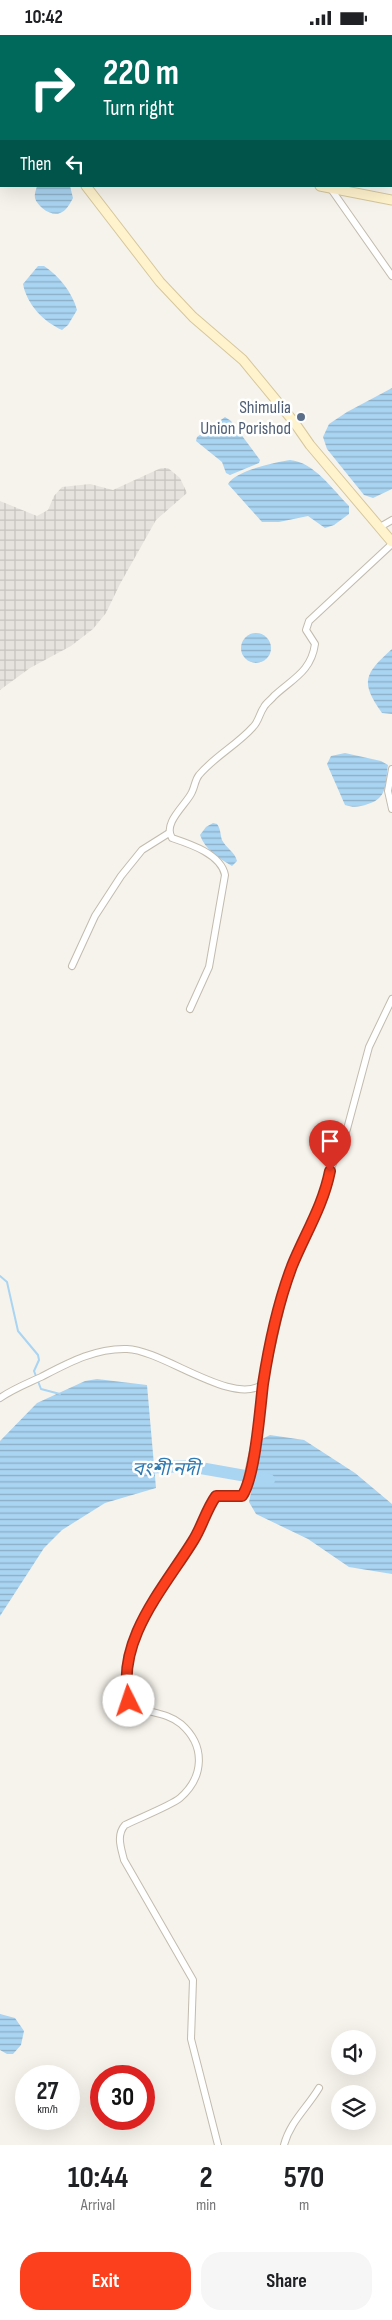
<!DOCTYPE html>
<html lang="en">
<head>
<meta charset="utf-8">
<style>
	body { margin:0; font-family:"Sofia Sans Condensed","Noto Sans Bengali",sans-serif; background:#f6f6f6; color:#202124; height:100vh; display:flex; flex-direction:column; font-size:19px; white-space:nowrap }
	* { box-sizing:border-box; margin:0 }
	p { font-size:16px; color:#757577 }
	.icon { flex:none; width:28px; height:28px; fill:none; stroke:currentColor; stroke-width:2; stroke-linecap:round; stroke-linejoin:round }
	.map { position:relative; height:2110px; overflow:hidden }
	.side { display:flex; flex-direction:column; background:#fff; flex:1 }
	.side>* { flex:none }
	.guide { position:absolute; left:0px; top:0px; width:392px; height:152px; box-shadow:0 5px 20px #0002; background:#00695c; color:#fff; overflow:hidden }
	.tools { position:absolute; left:331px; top:1995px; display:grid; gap:10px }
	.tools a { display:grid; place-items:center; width:45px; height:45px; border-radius:50%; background:#fff; box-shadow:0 5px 20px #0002; font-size:25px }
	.speed { position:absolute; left:15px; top:2030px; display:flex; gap:10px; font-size:25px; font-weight:700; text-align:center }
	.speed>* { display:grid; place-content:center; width:65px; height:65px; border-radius:50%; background:#fff; box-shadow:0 5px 20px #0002; line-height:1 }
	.speed small { font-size:12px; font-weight:400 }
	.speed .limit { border:8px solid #d22; background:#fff; color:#111 }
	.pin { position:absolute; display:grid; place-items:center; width:42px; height:42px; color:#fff; margin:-51px -21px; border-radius:50% 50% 50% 0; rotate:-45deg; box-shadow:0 0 5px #0007 }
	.pin .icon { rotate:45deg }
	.me { position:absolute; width:55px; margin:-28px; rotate:356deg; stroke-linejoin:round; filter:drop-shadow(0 0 4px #0008) }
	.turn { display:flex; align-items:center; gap:18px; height:105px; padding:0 20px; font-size:22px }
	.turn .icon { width:65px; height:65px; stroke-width:2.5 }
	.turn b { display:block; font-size:35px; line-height:42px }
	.then { display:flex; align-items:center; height:48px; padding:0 20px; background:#0003; gap:10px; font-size:19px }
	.eta { display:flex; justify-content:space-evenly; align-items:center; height:85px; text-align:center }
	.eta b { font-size:30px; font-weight:700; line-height:35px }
	.cta { display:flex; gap:10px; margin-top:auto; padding:10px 20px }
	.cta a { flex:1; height:58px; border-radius:20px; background:#fc3f1d; color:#fff; font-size:20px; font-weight:700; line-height:58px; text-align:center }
	.cta a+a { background:#f6f6f6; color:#202124 }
	.status { display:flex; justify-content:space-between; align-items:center; height:35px; padding:0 25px; background:#fff; direction:ltr }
	.status svg { height:14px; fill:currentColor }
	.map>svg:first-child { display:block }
	.industrial { fill:url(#industrial-grid) }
	.water { fill:url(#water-rules) }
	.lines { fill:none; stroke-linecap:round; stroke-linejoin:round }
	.stream { stroke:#a9d4f2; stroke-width:2 }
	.river { stroke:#a9d4f2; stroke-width:12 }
	.street-casing { stroke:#c2bbae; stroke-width:8 }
	.secondary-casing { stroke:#d6c79b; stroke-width:11 }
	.street { stroke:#fff; stroke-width:6 }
	.secondary { stroke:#fff3cd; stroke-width:9 }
	.route-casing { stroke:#a42913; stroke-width:12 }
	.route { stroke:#fc3f1d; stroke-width:9 }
	.service-dot { fill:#5c6f8a; stroke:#fff; stroke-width:2 }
	.labels { text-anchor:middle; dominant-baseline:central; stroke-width:5; stroke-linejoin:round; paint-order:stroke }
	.service-label { font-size:18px; fill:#4e5e75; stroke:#fff; text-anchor:end }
	.water-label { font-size:19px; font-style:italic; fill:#2e7ab2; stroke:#fff }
</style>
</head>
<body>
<div class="status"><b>10:42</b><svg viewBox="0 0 49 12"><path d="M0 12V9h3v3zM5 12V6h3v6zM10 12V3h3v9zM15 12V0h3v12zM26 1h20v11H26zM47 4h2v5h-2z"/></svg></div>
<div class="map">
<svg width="392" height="2110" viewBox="0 0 392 2110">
	<defs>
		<pattern id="industrial-grid" width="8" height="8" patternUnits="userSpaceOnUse" patternTransform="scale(1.25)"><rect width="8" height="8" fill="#e6e2dd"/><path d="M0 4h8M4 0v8" fill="none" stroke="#c7c3be"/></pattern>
		<pattern id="water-rules" width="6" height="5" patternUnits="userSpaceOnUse" patternTransform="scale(1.25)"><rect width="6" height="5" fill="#a9d4f2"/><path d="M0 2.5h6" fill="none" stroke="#8caec5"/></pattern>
	</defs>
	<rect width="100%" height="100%" fill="#f6f3ec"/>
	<path class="industrial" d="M161,433H168L180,443L187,458L156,485L120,549L106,578L93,594L71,611L30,633L0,655V466L37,481L48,475L54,461L62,452L90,449L113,455Z"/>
	<g class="water">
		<path d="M37,151H70L73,163C70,169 66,176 60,178C51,182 37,171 35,163C34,159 36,155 37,151Z"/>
		<path d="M38,231H44C59,241 72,257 77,275L68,290L62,295C44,287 27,270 23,249Z"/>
		<path d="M392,353V454L373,463L364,460L327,414L323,402L329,389L347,377Z"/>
		<path d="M225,382L231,386L260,425L259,428L230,440L226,438L222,427L196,406L197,402Z"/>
		<path d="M290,425C314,427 333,455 349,471V479L334,490L325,493L308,481L279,487H262L228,449C234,436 276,427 290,425Z"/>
		<circle cx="256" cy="613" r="15"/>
		<path d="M392,614V679L382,678C360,647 364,639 392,614Z"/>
		<path d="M345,718L381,726L388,730C385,749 388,763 368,769C359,772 354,773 345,770L327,729L331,721Z"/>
		<path d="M213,788L217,789C221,794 220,800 222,805C226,813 235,817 237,826L232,831C219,823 205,815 200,800L206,792Z"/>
		<path d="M97,1344L147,1350L156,1453L105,1468L62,1495L44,1513L0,1581V1406L37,1368L85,1346Z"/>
		<path d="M270,1400L304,1405L355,1438L392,1469V1539L349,1532L308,1504L256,1479L249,1467L262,1404Z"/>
		<path d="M0,1979L15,1983L24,1996L21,2010L13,2019H7L0,2015Z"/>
	</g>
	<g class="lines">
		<path class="stream" d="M0,1241L7,1247L18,1296L38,1320L39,1325L34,1336L41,1354L60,1359"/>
		<path class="river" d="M138,1433L189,1431L269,1445"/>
		<defs>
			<g id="street">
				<path d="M98,1V0"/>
				<path d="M331,154L392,241"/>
				<path d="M380,492L392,485"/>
				<path d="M392,734L388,756L392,774"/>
				<path d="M72,931L95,881L121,841L142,815L169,798"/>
				<path d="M190,974L209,932L225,840C221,819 190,809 172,803C162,788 187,769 192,757C195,751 195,745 199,740C215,721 237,710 253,692C259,686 259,679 264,672C266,668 271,665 274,661C292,644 311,637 315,609L306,595L309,586L392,509"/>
				<path d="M0,1363C13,1354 26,1349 41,1342C68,1328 95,1313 127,1314C163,1315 233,1372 263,1349"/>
				<path d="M218,2110L191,2004L193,1945L124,1825C121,1813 116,1800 125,1790C137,1784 172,1770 180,1763C204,1742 206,1711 181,1689C167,1677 147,1678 131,1670C126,1662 127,1653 127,1644C130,1589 168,1550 194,1505C201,1493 206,1479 212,1466L216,1461H241L244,1457L260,1384L263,1349L283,1262L293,1231L326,1158L330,1136L347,1094L369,1012L392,964"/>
				<path d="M284,2110C290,2087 307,2073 319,2053"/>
			</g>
			<g id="secondary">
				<path d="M0,80H1"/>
				<path d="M86,151L160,247L193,282L243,325L294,387L310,410L392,507"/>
				<path d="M320,151L392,165"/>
			</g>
		</defs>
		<use href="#street" class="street-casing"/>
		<use href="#secondary" class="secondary-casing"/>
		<use href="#street" class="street"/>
		<use href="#secondary" class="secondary"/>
	</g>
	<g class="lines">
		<defs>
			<path id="route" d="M129,1666C115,1606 164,1553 193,1506C202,1492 206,1475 216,1461H242C255,1443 260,1374 263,1349C269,1310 278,1268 292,1231C305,1199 323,1171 330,1136"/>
		</defs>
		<use href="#route" class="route-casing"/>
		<use href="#route" class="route"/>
	</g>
	<circle class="service-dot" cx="301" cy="382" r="5"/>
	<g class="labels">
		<g class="service-label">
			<text x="291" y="372">Shimulia<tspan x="291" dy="21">Union Porishod</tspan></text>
		</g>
		<g class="water-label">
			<text x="166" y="1434">বংশী নদী</text>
		</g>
	</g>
</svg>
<div class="tools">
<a><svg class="icon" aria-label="sound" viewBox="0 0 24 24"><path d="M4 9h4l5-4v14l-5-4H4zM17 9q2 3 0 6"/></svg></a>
<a><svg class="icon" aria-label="layers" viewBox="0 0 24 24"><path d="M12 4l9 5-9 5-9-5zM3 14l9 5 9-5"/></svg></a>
</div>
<div class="speed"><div>27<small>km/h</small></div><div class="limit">30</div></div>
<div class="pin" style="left:330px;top:1136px;background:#d93025"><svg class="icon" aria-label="arrive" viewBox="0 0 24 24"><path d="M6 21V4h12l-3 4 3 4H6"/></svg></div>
<svg class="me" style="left:129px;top:1666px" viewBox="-20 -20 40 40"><circle r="19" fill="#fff"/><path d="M0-13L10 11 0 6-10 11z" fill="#fc3f1d"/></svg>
<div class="guide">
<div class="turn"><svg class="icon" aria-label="right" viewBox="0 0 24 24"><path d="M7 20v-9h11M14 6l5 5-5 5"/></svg><div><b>220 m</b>Turn right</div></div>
<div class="then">Then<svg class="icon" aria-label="left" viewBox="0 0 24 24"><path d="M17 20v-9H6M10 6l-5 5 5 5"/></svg></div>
</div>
</div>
<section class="side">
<div class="eta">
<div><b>10:44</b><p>Arrival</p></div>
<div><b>2</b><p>min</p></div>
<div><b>570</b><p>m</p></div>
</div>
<div class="cta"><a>Exit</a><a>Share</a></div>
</section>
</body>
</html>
